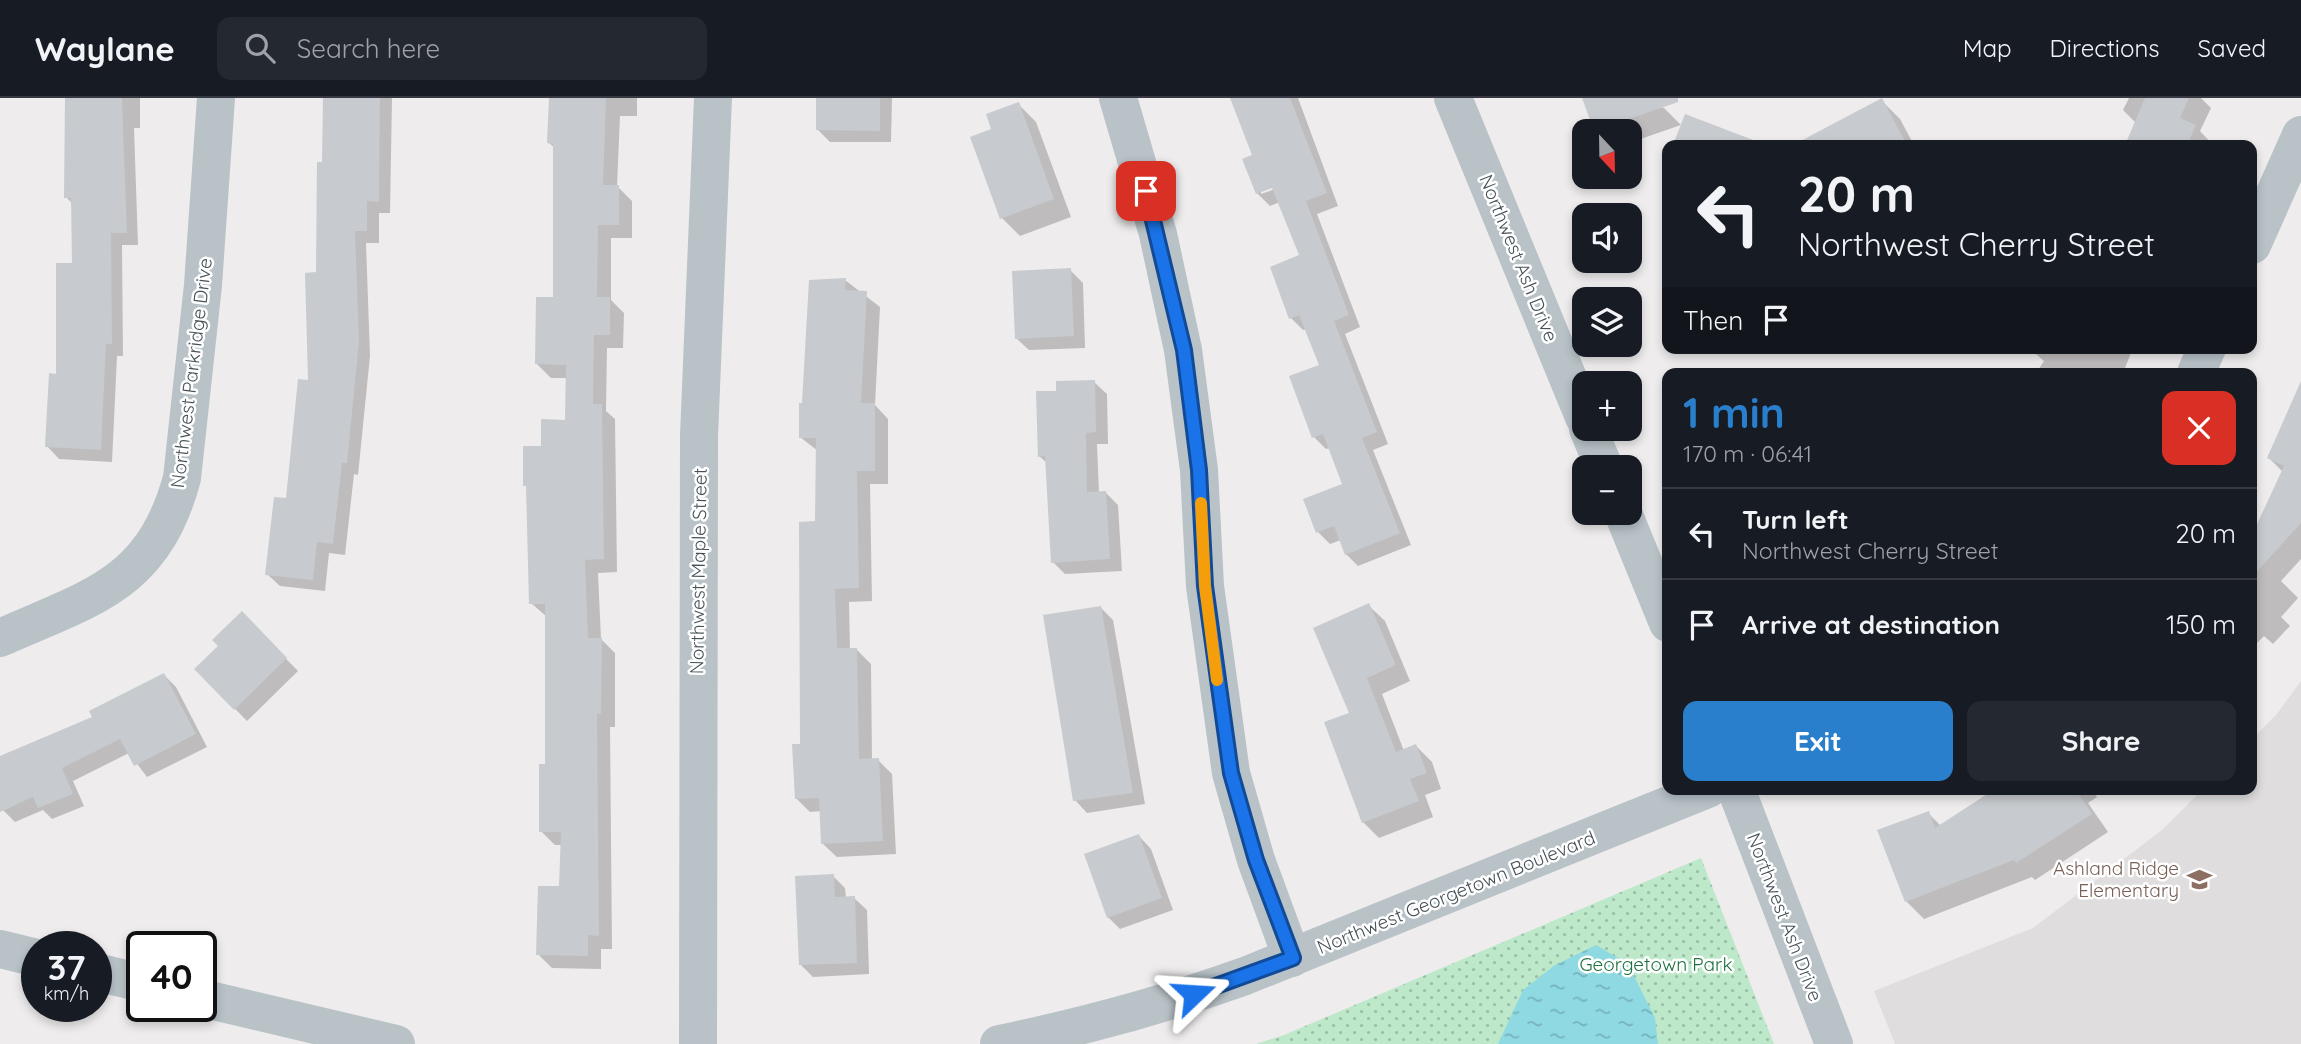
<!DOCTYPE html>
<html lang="en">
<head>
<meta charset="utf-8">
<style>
	body { margin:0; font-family:Quicksand,sans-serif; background:#242831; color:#f1f3f6; height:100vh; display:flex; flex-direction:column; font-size:26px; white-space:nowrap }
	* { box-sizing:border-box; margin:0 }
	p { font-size:23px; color:#9ea1a6 }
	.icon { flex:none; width:38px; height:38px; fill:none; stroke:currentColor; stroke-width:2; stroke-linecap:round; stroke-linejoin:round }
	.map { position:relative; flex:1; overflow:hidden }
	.panel { position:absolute; left:1662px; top:270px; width:595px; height:427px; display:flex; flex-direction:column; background:#171b24; border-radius:14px; box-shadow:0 4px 10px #0003 }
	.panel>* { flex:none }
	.banner { position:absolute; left:1662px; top:42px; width:595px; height:214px; border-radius:14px; box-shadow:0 4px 10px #0003; background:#171b24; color:#f1f3f6; overflow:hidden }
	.needle { width:46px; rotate:158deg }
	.tools { position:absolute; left:1572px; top:21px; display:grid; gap:14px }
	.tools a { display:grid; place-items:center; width:70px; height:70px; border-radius:14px; background:#171b24; box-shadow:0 4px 10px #0003; font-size:35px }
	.speed { position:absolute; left:21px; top:833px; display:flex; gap:14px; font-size:35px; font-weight:700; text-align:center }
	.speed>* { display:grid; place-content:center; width:91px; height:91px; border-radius:50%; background:#171b24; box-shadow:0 4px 10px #0003; line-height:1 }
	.speed small { font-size:18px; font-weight:400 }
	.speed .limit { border:4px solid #111; border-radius:10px; background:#fff; color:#111 }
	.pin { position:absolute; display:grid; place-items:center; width:60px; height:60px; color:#fff; margin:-30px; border-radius:14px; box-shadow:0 4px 10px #0006 }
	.me { position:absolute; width:77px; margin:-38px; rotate:70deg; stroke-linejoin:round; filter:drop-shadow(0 0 5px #0008) }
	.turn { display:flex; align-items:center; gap:24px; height:147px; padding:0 21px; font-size:32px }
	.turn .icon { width:91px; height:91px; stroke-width:2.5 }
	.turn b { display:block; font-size:49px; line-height:60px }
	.then { display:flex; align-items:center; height:66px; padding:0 21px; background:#0003; gap:14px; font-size:26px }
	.round { display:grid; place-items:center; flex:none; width:74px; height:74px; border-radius:14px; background:#242831 }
	.overview { display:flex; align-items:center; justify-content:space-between; height:119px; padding:0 21px }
	h1 { font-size:42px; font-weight:700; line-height:52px; color:#297fcb }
	.primary-button { display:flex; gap:14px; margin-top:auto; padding:14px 21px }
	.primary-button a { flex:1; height:80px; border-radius:14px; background:#297fcb; color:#fff; font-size:28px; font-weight:700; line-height:80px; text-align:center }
	.primary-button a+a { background:#242831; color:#f1f3f6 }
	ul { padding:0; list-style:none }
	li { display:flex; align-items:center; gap:21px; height:91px; padding:0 21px; border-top:2px solid #363941 }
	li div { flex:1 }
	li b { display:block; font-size:26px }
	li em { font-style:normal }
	header { display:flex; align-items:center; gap:42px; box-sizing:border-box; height:98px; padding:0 35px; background:#171b24; border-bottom:2px solid #363941 }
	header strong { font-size:33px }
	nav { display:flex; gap:38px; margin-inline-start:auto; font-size:24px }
	.search { width:490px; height:63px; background:#242831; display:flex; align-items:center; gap:18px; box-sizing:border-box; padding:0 24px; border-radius:14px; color:#9ea1a6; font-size:26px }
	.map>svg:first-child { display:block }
	.education { fill:#dfdddd }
	.park { fill:url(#park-dots) }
	.water { fill:url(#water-ripples) }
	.shadow { fill:#0003; fill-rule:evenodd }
	.building { fill:#c7cace }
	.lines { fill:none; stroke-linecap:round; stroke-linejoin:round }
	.minor { stroke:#b8c2c7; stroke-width:38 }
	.route-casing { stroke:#114b97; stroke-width:18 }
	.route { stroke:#1a73e8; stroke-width:12 }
	.slow { stroke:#f59e0b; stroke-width:12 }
	.labels { text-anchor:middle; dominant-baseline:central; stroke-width:5; stroke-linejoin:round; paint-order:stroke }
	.street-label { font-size:19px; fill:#465157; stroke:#fff }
	.education-label { font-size:19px; fill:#785e54; stroke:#fff; text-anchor:end }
	.park-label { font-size:19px; fill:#1f7140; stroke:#fff }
</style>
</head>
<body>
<header>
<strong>Waylane</strong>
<div class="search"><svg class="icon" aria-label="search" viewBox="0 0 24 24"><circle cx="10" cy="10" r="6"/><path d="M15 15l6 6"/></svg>Search here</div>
<nav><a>Map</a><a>Directions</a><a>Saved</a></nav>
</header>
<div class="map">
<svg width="2301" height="946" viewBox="0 0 2301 946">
	<defs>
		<pattern id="park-dots" width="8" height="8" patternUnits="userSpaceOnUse" patternTransform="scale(1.75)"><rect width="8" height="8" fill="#bde9ca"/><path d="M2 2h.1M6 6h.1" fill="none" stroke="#9bbfa7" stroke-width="1.8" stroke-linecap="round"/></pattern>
		<pattern id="water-ripples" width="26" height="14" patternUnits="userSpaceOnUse" patternTransform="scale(1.75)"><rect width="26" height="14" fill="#8ed9e2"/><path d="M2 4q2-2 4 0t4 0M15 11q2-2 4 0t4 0" fill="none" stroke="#76b2ba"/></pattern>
	</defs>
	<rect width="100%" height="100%" fill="#eeecec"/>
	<path class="education" d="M2301,583V946H1895L1874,893L2033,830L2162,732L2203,691H2252V641L2276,617Z"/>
	<path class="park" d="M1701,760L1774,946H1256L1284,937Z"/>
	<path class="water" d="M1596,847L1628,866L1655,920L1658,946H1498L1523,892L1555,867Z"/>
	<g class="shadow">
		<path d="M66,0H140V30H134L138,147H122L123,258H117L112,364L59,361L47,348L74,167L73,106L66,99Z"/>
		<path d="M325,0H392L390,115H379V145H366L370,258L358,377L354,376L345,457L329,455L325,493L280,488L267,476L288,402L310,284L324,66Z"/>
		<path d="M551,0H637V18H620L617,88L632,103V140H611V202L624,215L623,250H607L606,313L615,321L617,474L598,475L601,541L615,555V629H610L612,851H601V871L552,870L538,856L561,790L563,747H555L541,733L547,668V519L531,505L543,349L567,323V280H551L537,266L555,201V50L549,45Z"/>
		<path d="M818,0H892L891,44H830L818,32Z"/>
		<path d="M1232,0H1298L1338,108L1317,116L1360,229L1345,236L1388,346L1373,352L1411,447L1358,468L1346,456L1341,442L1330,446L1318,434L1344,387L1330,350L1326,351L1314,339L1321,268L1306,231L1303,232L1291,220L1302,158L1280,104L1270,108L1257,95L1254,58ZM1280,86L1281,89L1261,96V92Z"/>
		<path d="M1584,0H1639L1664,10L1681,27L1629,45V33H1596Z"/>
		<path d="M2129,0H2201L2211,10L2200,33L2213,47H2126L2136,25L2123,12Z"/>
		<path d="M1882,3L1900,21L1914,47H1801Z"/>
		<path d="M1018,6L1036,24L1071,119L1020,138L1002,120L993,32Z"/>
		<path d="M1070,172L1083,185L1085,250L1029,252L1016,240Z"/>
		<path d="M845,182L880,209L875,307L888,321V386H870L872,503L849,504L850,552H857L871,566L872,663L878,662L892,676L896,756L837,759L823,746L822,713L810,714L796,700L817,425L818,353L800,339Z"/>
		<path d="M2029,250H2133L2123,275H2036L2044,263Z"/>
		<path d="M1094,284L1107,296L1108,346H1097L1099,395H1106L1118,407L1122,473L1065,476L1053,464L1047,365L1039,358Z"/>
		<path d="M2301,317V461L2281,483L2298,500L2281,519L2290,528L2273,546L2264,538L2252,550V442L2283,374L2269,360Z"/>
		<path d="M1369,508L1385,523L1410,583L1382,596L1404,653L1416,648L1432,664L1441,691L1425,697L1433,719L1379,740L1363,724L1351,616Z"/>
		<path d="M1101,510L1113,522L1145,706L1087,715L1075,702Z"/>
		<path d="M242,516L298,573L247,623L196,571L220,548Z"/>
		<path d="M164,577L176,589L207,649L147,679L129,655L73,683L84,708L52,721L43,712L15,724L3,712L0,660L94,620Z"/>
		<path d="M1998,691H2092L2097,699L2088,705L2108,734L2035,782L2032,779L1924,821L1907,804L1880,733L1928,715L1941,728Z"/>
		<path d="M1139,738L1151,751L1173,812L1120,831L1108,819Z"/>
		<path d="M833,778L845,790L846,800H854L867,812L869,876L813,879L800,866Z"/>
	</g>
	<g class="building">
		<path d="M65,0H122L127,135H111L112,246H106L101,352L45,349L49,275L56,276V165H72L71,100H64Z"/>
		<path d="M323,0H380L379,104L367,103V133H355L359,244L347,365H342L333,446L317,444L313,482L265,477L274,399L286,400L298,281L308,282L305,175L316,174L317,64H322Z"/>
		<path d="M549,0H606L603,87H619V127H598L597,199H610V237H594L593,306H602L604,461L585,462L588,540H602L601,616H597L599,838L588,837V858L536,857L538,788H559L561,734H539V666H545V506H529L526,388H523V348H541V321L565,322L566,267L535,266L536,199H553V46L547,45Z"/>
		<path d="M816,0H880V33L816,32Z"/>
		<path d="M1230,0H1290L1327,95L1306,103L1349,217L1334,223L1377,334L1362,340L1400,435L1345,457L1334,428L1316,435L1303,401L1342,386L1323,336L1312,340L1289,278L1319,267L1299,217L1289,221L1270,169L1299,157L1272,90L1256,96L1242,61L1252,57Z"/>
		<path d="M1582,0H1678V4L1594,33Z"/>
		<path d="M1882,0L1907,47H1793Z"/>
		<path d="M2145,0H2189L2180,20L2196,27L2187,47H2125Z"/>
		<path d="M1019,4L1054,101L1000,121L970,39L991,31L986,16Z"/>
		<path d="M1685,16L1761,45V47H1673Z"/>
		<path d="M1071,170L1074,238L1015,241L1012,173Z"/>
		<path d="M846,180L845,192L867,193L861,305H875V373H857L859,490L835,491L837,550H857L859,661L879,660L883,743L821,746L819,700L795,701L792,646H800L799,424L815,423L816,340H799V305H802L809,182Z"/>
		<path d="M1095,282L1096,334L1086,335L1087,394L1106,393L1110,461L1051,465L1045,358L1038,359L1036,293H1056V283Z"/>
		<path d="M2301,283V425L2252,479V437L2284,368L2267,360Z"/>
		<path d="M1369,505L1396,567L1367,580L1396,654L1416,646L1427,675L1410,681L1419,703L1362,725L1324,624L1349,615L1313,530Z"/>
		<path d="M1101,508L1133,695L1073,703L1043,517Z"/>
		<path d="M242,513L287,560L234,612L194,571L218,548L212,542Z"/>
		<path d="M164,575L196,636L134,668L120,641L62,670L73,696L38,710L33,699L0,714V658L92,619L89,613Z"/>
		<path d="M1995,691H2075L2092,716L2016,765L2014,762L1905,804L1877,732L1929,713L1935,730Z"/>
		<path d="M1139,736L1162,800L1107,820L1084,756Z"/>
		<path d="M834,776L835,799L855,798L857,865L799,867L795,778Z"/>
	</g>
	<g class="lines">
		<g class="minor">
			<path d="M1118,0L1158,136L1183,252L1199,372L1205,488L1231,675L1256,762L1292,860"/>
			<path d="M1453,0L1584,319"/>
			<path d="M2252,147L2301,37"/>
			<path d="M2196,275L2207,250"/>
			<path d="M1588,331L1604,369"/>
			<path d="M1623,415L1668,525"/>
			<path d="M0,540C92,499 153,487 182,380L203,187L216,0"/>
			<path d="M1736,691L1834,946"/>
			<path d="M0,851L37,860"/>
			<path d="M96,874L142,885"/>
			<path d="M201,900L396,946"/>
			<path d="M698,946L699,338L713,0"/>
			<path d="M999,946C1083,929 1164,907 1245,878L1708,691"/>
		</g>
	</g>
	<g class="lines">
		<defs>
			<path id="route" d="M1146,93L1184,252L1199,372L1205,488L1231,675L1256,762L1293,860L1194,896"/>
		</defs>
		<use href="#route" class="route-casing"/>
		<use href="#route" class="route"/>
		<path class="slow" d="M1201,405L1205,488L1217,582"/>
	</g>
	<defs>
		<symbol id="school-bare" viewBox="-9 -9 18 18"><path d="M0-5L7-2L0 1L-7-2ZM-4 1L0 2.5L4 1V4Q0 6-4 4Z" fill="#8d6e63" stroke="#fff" stroke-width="2.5" paint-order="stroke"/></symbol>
	</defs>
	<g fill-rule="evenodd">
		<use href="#school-bare" x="2182" y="764" width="35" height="35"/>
	</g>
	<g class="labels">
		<g class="street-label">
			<text transform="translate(1519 160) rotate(68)">Northwest Ash Drive</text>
			<text transform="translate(191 275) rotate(-83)">Northwest Parkridge Drive</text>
			<text transform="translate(698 473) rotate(-89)">Northwest Maple Street</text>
			<text transform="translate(1456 794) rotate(-22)">Northwest Georgetown Boulevard</text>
			<text transform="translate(1785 819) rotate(69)">Northwest Ash Drive</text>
		</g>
		<g class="education-label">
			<text x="2179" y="770">Ashland Ridge<tspan x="2179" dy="22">Elementary</tspan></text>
		</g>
		<g class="park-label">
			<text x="1656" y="866">Georgetown Park</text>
		</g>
	</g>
</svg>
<div class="tools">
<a><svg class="needle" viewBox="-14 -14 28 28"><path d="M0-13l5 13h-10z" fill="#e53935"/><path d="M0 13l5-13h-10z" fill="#9ea1a6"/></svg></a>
<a><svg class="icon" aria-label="sound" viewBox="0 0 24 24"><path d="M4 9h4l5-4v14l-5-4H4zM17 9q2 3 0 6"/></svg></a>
<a><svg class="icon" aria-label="layers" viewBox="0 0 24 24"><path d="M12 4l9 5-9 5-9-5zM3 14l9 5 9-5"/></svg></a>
<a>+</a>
<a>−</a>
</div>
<div class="speed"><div>37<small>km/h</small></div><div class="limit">40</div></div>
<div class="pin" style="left:1146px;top:93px;background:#d93025"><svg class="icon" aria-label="arrive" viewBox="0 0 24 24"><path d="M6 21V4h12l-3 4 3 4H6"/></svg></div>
<svg class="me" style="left:1194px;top:896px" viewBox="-20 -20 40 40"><path d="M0-17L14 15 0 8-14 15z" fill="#1a73e8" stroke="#fff" stroke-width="4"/></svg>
<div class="banner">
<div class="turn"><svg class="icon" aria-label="left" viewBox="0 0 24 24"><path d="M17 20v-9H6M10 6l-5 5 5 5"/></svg><div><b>20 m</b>Northwest Cherry Street</div></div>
<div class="then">Then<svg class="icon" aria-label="arrive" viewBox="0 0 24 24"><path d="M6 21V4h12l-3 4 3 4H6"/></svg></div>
</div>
<section class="panel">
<div class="overview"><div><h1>1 min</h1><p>170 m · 06:41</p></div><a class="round" style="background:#d93025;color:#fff"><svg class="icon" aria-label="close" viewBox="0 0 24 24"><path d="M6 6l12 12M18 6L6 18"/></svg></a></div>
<ul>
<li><svg class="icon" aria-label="left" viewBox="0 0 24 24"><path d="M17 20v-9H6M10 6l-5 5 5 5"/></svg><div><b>Turn left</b><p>Northwest Cherry Street</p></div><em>20 m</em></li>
<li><svg class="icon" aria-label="arrive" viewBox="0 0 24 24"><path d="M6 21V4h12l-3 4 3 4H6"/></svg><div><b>Arrive at destination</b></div><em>150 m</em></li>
</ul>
<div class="primary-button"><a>Exit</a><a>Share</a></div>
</section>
</div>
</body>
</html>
